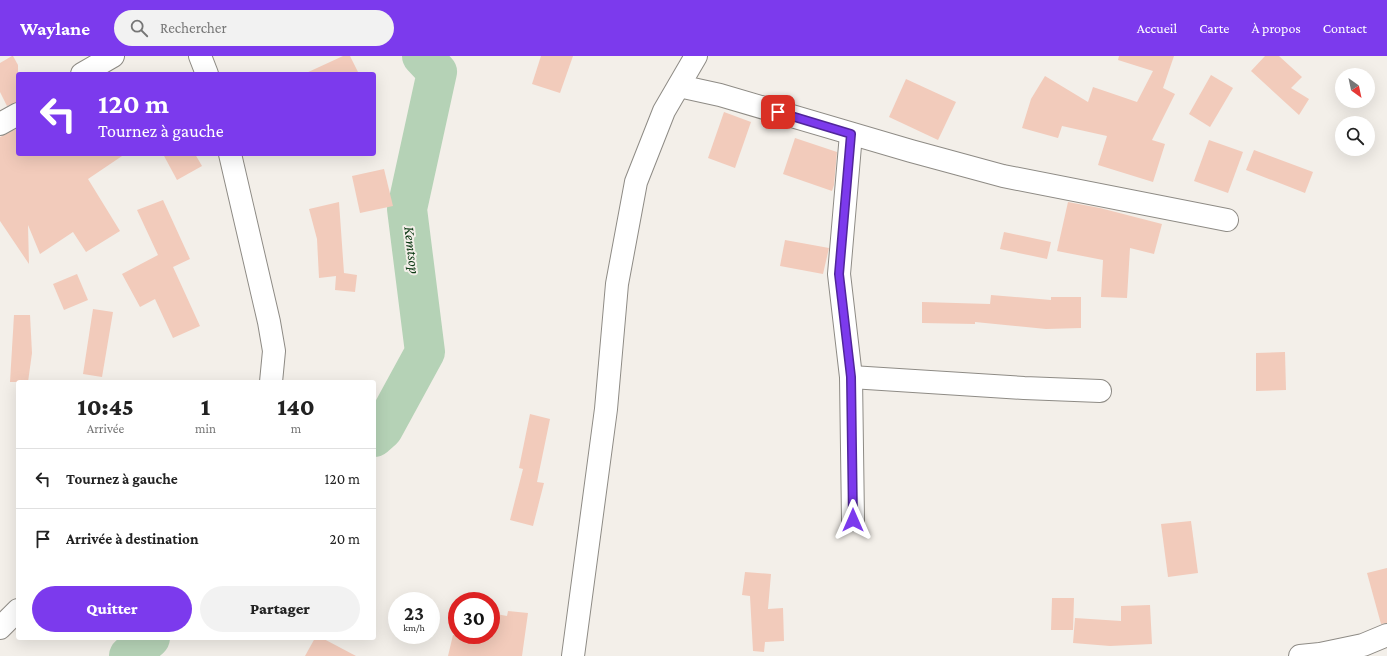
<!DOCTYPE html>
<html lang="fr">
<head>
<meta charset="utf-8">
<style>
	body { margin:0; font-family:"Crimson Pro",serif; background:#f2f2f2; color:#222; height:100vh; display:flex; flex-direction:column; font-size:15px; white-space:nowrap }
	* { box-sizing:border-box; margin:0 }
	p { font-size:13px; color:#767676 }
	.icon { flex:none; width:22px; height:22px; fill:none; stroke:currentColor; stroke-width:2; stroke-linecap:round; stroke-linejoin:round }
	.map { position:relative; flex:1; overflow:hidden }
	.drawer { position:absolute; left:16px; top:324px; width:360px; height:260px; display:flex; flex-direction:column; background:#fff; border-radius:4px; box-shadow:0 4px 16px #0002 }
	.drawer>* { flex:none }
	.top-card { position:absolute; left:16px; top:16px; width:360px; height:84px; border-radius:4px; box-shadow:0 4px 16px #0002; background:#7c3aed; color:#fff; overflow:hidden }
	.needle { width:26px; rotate:147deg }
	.controls { position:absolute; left:1335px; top:12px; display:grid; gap:8px }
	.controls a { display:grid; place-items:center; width:40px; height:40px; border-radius:50%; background:#fff; box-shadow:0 4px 16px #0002; font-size:20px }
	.speed { position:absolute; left:388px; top:536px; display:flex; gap:8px; font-size:20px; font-weight:700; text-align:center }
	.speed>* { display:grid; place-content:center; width:52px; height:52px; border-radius:50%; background:#fff; box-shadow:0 4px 16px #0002; line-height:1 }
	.speed small { font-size:10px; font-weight:400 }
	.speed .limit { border:6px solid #d22; background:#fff; color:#111 }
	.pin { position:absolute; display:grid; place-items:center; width:34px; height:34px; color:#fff; margin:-17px; border-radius:8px; box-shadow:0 2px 6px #0006 }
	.me { position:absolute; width:44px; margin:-22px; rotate:0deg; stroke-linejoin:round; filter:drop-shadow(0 0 3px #0008) }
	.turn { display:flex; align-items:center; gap:14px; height:84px; padding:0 16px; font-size:18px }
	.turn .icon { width:52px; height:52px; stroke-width:2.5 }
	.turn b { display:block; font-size:28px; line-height:34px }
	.eta { display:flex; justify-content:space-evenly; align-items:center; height:68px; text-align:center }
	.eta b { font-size:24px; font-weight:800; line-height:28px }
	.button { display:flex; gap:8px; margin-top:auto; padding:8px 16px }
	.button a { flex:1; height:46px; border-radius:24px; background:#7c3aed; color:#fff; font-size:16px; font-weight:800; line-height:46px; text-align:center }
	.button a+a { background:#f2f2f2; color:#222 }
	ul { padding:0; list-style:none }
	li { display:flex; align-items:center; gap:12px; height:60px; padding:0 16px; border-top:1px solid #e0e0e0 }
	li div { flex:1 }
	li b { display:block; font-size:15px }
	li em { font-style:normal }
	header { display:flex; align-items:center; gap:24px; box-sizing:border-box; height:56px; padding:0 20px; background:#7c3aed; color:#fff }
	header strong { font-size:19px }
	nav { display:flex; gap:22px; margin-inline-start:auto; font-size:14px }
	.search { width:280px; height:36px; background:#f2f2f2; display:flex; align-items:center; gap:10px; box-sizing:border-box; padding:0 14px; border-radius:22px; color:#767676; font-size:15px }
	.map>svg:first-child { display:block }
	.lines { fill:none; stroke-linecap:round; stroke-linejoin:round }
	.river { stroke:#b5d2b6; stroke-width:40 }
	.building { fill:#f2cbbb }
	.minor-casing { stroke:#8e8b85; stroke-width:24 }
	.tertiary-casing { stroke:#8e8b85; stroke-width:24 }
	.minor { stroke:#fff; stroke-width:22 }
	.tertiary { stroke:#fff; stroke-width:22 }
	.route-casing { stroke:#51269a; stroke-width:10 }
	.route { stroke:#7c3aed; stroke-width:7 }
	.labels { text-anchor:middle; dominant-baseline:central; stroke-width:4; stroke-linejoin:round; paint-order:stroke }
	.water-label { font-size:15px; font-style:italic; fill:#0b3813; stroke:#f3efe9 }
</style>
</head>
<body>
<header>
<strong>Waylane</strong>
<div class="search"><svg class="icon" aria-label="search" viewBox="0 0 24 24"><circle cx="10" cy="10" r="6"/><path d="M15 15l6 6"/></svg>Rechercher</div>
<nav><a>Accueil</a><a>Carte</a><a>À propos</a><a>Contact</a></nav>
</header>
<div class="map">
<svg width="1387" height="600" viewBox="0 0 1387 600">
	<rect width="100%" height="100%" fill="#f3efe9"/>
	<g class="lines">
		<g class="river">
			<path d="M374,381L383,373L425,296L407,153L437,16L422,0"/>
			<path d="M129,600L150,582"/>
		</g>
	</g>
	<g class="building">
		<path d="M12,0H13L18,9V46L7,50L0,36V7Z"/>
		<path d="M343,0H350L359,18H304Z"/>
		<path d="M541,0H573L560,37L532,28Z"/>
		<path d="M1119,0H1174L1163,32L1175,38L1152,84L1165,88L1153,126L1098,109L1107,80L1062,70L1058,82L1022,72L1031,43L1045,20L1088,46L1093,31L1137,46L1153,15L1118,4Z"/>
		<path d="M1265,0H1279L1302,21L1291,32L1309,43L1299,59L1251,15Z"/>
		<path d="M1211,19L1233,32L1210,71L1189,58Z"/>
		<path d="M906,23L956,46L938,84L889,61Z"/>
		<path d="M724,56L751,66L735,112L708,102Z"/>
		<path d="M18,72V98H125L88,123L120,175L86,196L73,176L40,198L28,169L29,208L0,165V81Z"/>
		<path d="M795,82L837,96L834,129L832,135L783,118Z"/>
		<path d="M1209,84L1243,96L1228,137L1194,125Z"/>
		<path d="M1254,94L1313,116L1305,137L1246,114Z"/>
		<path d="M163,98H195L202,110L177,124Z"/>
		<path d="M384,113L393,150L360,157L352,120Z"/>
		<path d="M163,144L190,203L173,211L200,270L173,282L155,243L140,251L122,218L158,199L137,154Z"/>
		<path d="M339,146L344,217L357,219L355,236L335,234L336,220L319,222L317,183L309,153Z"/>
		<path d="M1068,146L1100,152L1162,168L1154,198L1130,192L1127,242L1101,241L1103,204L1057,195Z"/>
		<path d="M1004,176L1051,186L1047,203L1000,193Z"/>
		<path d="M785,184L829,192L823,218L780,210Z"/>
		<path d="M77,218L88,244L64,254L53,228Z"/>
		<path d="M991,239L1051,244V241H1081V272L1046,273L975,266V268L922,267V246L990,248Z"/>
		<path d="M93,253L113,256L102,321L83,318Z"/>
		<path d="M14,259H30L32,297L28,326H10Z"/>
		<path d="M1285,296L1286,334L1256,335V297Z"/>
		<path d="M530,358L550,363L537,426L544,427L533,470L510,464L523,413L519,412Z"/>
		<path d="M1191,465L1198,517L1168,521L1161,468Z"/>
		<path d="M1387,512V567L1381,568L1367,517Z"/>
		<path d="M745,516L771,518L768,553L783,552L784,585L765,586L764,596L753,595L750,540L742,539Z"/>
		<path d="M1052,542H1074L1073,574H1051Z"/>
		<path d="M1150,549L1152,588L1110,590L1073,587L1075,562L1121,565V550Z"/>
		<path d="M508,555L528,557L522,600H448L453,579H491V557L507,560Z"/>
		<path d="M315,582H322L356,600H305Z"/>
	</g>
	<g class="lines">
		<defs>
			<g id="minor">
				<path d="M82,18L113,0"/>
				<path d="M679,30L720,39L911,95L1003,120L1227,164"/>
				<path d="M0,68L18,58"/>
				<path d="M851,78L839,218L851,321L853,464"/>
				<path d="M851,321L1024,332L1100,335"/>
				<path d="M573,600L606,353L617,228L636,126L664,55L696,0"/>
				<path d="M1300,600L1320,598L1363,589L1387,579"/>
			</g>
			<g id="tertiary">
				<path d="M200,0L207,18"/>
				<path d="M230,98L269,266L274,295L271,326"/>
				<path d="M0,572L18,554"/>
			</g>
		</defs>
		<use href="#minor" class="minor-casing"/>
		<use href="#tertiary" class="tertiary-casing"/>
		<use href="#minor" class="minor"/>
		<use href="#tertiary" class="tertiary"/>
	</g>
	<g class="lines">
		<defs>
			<path id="route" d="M778,56L851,78L839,218L851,321L853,464"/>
		</defs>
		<use href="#route" class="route-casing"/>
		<use href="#route" class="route"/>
	</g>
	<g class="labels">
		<g class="water-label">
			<text transform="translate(412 194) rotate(83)">Kemtsop</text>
		</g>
	</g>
</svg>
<div class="controls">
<a><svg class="needle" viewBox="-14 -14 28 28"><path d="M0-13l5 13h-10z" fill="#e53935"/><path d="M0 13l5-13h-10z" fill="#767676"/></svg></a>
<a><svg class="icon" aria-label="search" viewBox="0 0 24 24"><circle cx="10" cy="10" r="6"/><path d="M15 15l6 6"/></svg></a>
</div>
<div class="speed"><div>23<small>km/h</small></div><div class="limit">30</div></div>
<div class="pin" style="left:778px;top:56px;background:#d93025"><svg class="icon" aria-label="arrive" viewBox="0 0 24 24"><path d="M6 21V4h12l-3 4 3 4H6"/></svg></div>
<svg class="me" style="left:853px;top:464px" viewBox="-20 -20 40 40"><path d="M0-17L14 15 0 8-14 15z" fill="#7c3aed" stroke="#fff" stroke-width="4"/></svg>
<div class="top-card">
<div class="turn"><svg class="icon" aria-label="left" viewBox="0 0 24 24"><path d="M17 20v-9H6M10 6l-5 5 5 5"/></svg><div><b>120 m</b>Tournez à gauche</div></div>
</div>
<section class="drawer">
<div class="eta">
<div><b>10:45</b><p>Arrivée</p></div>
<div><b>1</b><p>min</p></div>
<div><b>140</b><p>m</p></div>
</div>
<ul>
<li><svg class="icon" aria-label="left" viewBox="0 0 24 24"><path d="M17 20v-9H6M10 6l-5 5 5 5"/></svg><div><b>Tournez à gauche</b></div><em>120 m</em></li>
<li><svg class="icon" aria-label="arrive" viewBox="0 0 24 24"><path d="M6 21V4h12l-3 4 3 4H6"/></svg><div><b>Arrivée à destination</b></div><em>20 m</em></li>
</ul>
<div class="button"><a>Quitter</a><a>Partager</a></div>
</section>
</div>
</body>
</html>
